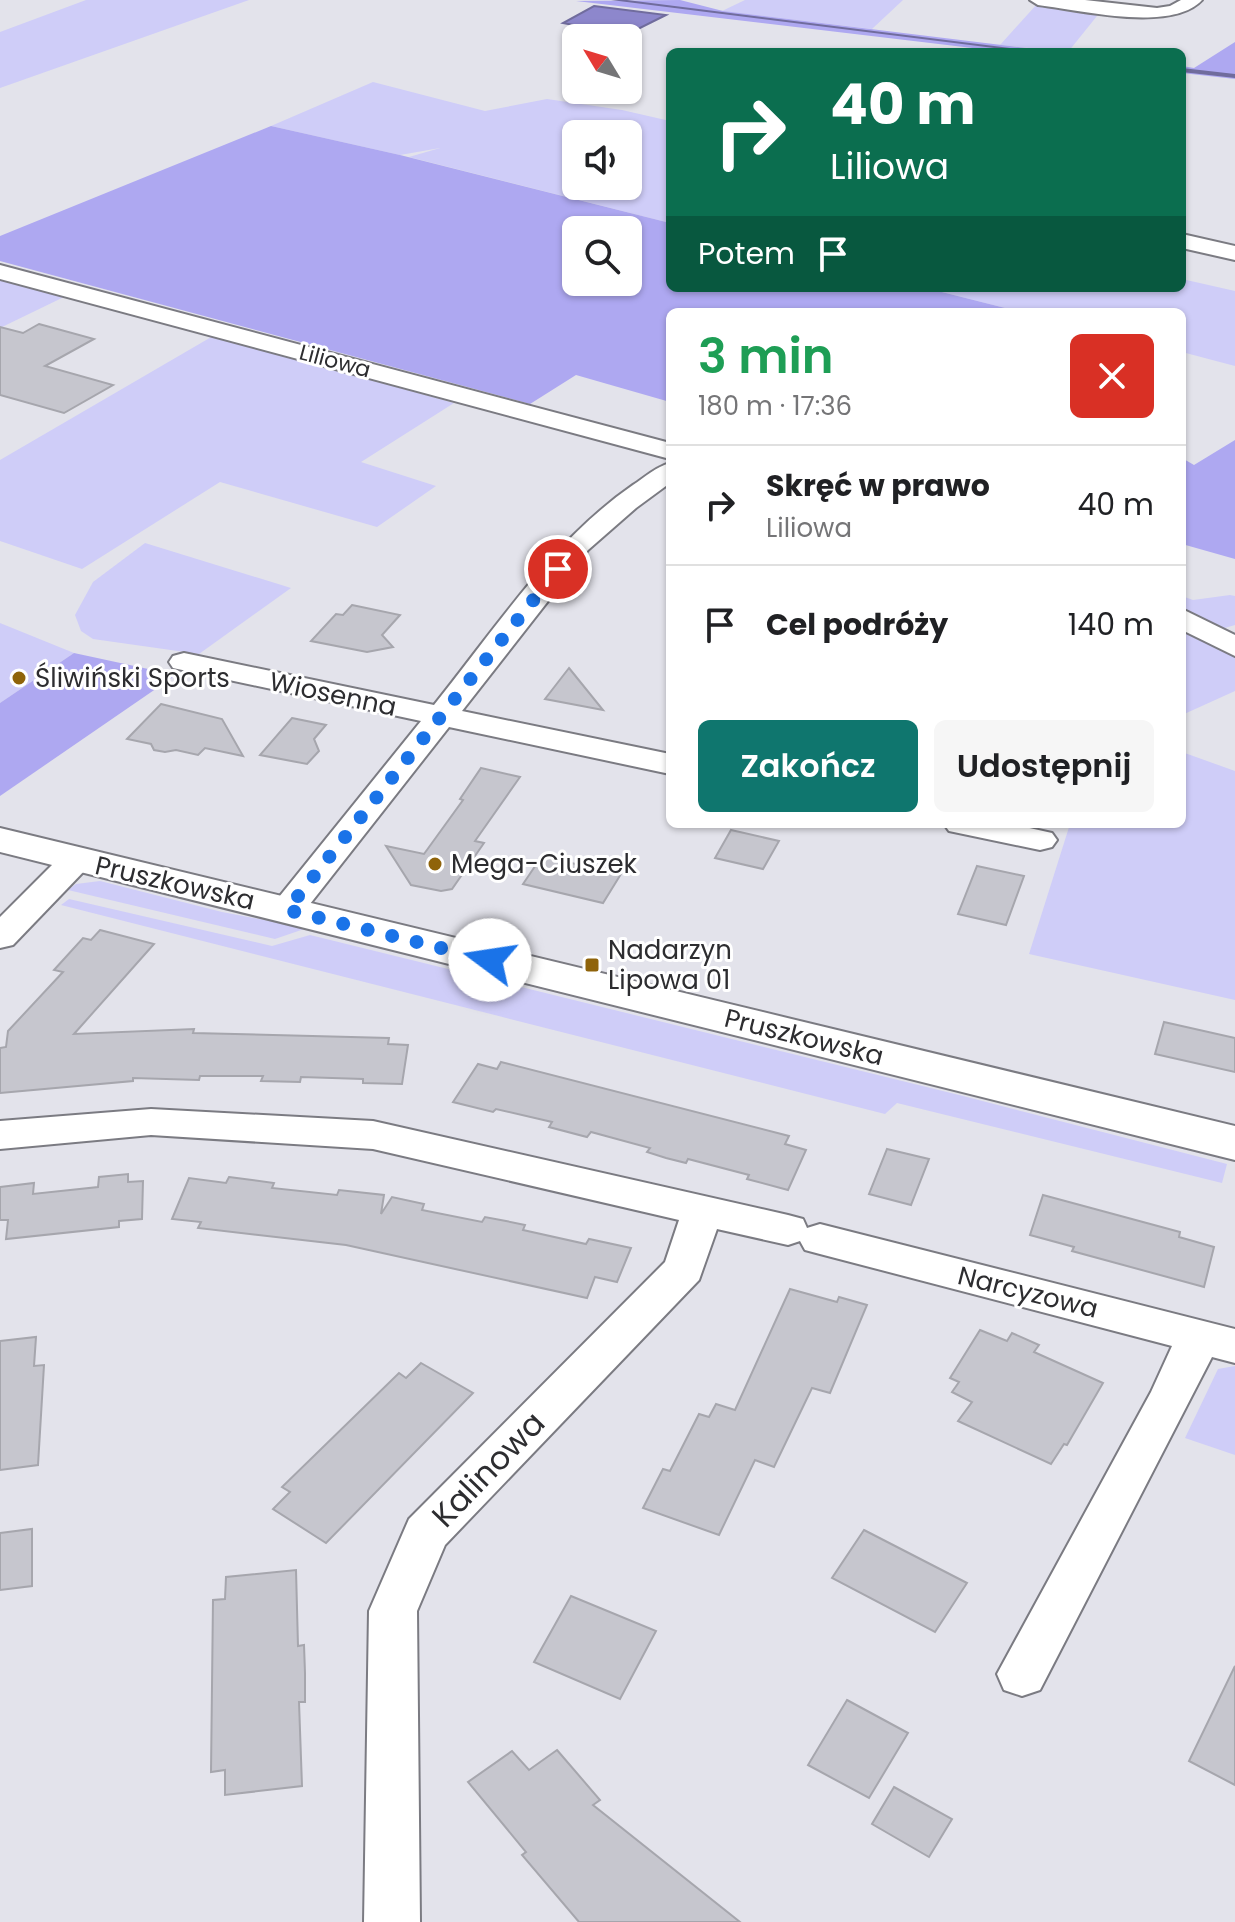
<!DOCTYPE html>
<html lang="pl">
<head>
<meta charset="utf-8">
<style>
	body { margin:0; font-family:Poppins,sans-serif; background:#f6f6f6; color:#202124; height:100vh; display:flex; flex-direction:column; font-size:30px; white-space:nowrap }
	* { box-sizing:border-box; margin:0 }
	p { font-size:26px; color:#757577 }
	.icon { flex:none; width:44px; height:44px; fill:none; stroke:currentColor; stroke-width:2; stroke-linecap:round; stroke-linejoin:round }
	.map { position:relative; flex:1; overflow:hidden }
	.sheet { position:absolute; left:666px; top:308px; width:520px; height:520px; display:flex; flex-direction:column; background:#fff; border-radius:12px; box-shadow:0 2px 6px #0004 }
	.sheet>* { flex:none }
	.top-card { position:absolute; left:666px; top:48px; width:520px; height:244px; border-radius:12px; box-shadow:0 2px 6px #0004; background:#0b6e4f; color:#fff; overflow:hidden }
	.needle { width:52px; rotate:308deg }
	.fabs { position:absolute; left:562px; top:24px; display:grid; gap:16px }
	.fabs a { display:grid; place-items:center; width:80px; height:80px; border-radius:12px; background:#fff; box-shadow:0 2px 6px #0004; font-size:40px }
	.pin { position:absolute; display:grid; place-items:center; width:68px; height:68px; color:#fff; margin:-34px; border:4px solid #fff; border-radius:50%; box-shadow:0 2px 8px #0007 }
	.me { position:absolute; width:88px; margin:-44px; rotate:284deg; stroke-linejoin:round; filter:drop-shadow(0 0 6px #0008) }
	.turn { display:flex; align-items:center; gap:28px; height:168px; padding:0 32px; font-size:36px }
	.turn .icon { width:104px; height:104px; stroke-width:2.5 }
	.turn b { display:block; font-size:56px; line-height:68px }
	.then { display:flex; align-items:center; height:76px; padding:0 32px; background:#0003; gap:16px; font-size:30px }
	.round { display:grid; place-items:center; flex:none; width:84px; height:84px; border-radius:12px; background:#f6f6f6 }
	.overview { display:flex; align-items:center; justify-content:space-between; height:136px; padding:0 32px }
	h1 { font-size:48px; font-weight:600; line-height:60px; color:#1e9e55 }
	.action { display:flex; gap:16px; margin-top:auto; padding:16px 32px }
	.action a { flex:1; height:92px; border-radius:12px; background:#0f766e; color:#fff; font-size:32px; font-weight:600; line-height:92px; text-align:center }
	.action a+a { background:#f6f6f6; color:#202124 }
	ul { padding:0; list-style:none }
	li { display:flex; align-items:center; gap:24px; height:120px; padding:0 32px; border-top:2px solid #e0e0e0 }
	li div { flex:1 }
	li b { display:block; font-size:30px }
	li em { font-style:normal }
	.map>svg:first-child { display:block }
	.green { fill:#cfcdf8; fill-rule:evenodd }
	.forest { fill:#aea8f1; fill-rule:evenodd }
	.water { fill:#8d87cc; stroke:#706c9d; stroke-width:2 }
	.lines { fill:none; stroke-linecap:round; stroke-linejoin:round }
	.stream { fill:#706c9d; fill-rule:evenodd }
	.building { fill:#c6c6ce; stroke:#a6a6ad; stroke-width:2 }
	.minor-casing { stroke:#7b7b82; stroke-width:4 }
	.tertiary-casing { stroke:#7b7b82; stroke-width:4 }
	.minor { fill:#fff; fill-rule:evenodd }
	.tertiary { fill:#fff; fill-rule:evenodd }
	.route { stroke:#1a73e8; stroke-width:14; stroke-dasharray:0 25.2 }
	.poi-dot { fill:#8f630a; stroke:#fff; stroke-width:3 }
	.labels { text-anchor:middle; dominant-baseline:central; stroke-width:6; stroke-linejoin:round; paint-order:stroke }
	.far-street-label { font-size:22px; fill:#2d2d30; stroke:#fff }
	.poi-label { font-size:26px; fill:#2d2d30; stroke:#fff; text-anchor:start }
	.street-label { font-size:26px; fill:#2d2d30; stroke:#fff }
	.near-street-label { font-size:32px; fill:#2d2d30; stroke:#fff }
</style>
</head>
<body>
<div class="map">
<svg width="1235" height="1922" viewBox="0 0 1235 1922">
	<rect width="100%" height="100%" fill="#e3e3eb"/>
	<g class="green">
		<path d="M86,0H249L0,88V32Z"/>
		<path d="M745,0H903L872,29L722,11Z"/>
		<path d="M1038,3L1101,11L1068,52L1000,45Z"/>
		<path d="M373,82L485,111L547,99L622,110L670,121V223L409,157L440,148L400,155L271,126ZM576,134H628V186H576Z"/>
		<path d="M0,277L66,296L0,328Z"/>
		<path d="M1182,279L1235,291V366L1182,352V312H1021L926,288H1182Z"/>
		<path d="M213,336L454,403L361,462L436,486L377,527L220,482L82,569L0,541V460Z"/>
		<path d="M145,543L291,588L199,654L93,639L81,631L75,615L93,582Z"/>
		<path d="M1230,595L1235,596V625L1221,629L1182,610V596L1193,600Z"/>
		<path d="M0,623L74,653L0,703Z"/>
		<path d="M1182,625L1235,653V691L1182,715Z"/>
		<path d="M1182,752L1235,771V1000L1029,954L1070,824H1182Z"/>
		<path d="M100,881L222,912L307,928L275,939L68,890L76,884Z"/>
		<path d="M69,899L272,946L310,935L963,1096L1227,1164L1222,1183L897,1103L885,1114L61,905Z"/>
		<path d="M1235,1366V1455L1185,1438L1218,1369Z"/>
	</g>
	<g class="forest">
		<path d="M680,0L723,11L1060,52H1006L576,1Z"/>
		<path d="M1235,42V79L1182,73V66L1194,68Z"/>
		<path d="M271,126L400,155L670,223V288H926L1021,312H670V402L576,375L530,404L0,261V236ZM628,230V282H576V230Z"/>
		<path d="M1235,440V559L1182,544V458L1194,465Z"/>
		<path d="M74,653L176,675L0,796V703Z"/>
	</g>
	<path class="water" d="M594,6L666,15L626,35L563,23Z"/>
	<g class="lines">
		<g class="stream">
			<path d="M611,0H627L1041,52H1025Z"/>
			<path d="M1182,68L1235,74V78L1182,72Z"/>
		</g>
	</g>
	<g class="building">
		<path d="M39,324L94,339L45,366L113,385L64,413L0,395V327L23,333Z"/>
		<path d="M352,605L400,615L382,635L393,647L367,652L311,641L336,614L343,615Z"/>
		<path d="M569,668L603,710L545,699Z"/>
		<path d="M161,704L222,719L243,756L205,748L198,755L176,750L165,752L154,750L151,744L127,739Z"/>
		<path d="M292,718L326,725L314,739L319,751L307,764L260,755Z"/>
		<path d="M481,768L520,777L475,841L484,843L452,889L441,891L411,885L386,846L424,854L463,800L460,799Z"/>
		<path d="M731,830L779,841L763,869L715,858Z"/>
		<path d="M542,856L553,859L621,874L603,903L523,884Z"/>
		<path d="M977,866L1024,876L1006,925L958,914Z"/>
		<path d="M100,930L154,944L74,1034L194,1029L193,1033L389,1038L388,1044L408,1045L402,1084L363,1083V1079L301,1077L300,1082L261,1081L263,1076H200L199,1080L133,1078V1081L0,1093V1048L6,1047L8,1031L63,972L54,970L83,938L91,940Z"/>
		<path d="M1164,1022L1235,1038V1072L1155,1054Z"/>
		<path d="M501,1062L789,1136L785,1144L806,1150L788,1190L747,1179L749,1175L688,1159L686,1163L666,1158L647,1152L650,1148L591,1132L587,1137L549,1127L552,1122L496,1109L493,1112L453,1102L478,1064L497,1069Z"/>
		<path d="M887,1149L929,1159L911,1205L869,1194Z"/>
		<path d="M128,1174V1182L143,1181L142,1219L119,1221V1227L6,1239L8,1220H0V1187L34,1183L33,1194L98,1187L99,1177Z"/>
		<path d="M229,1177L274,1183L272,1188L337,1195L339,1190L384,1195L381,1214L392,1197L424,1204L422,1210L482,1222L485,1217L506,1221L525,1225L523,1230L586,1244L589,1239L631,1248L617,1282L595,1277L587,1298L346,1245L198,1228L201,1222L172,1219L189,1178L226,1183Z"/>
		<path d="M1043,1195L1180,1232L1179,1237L1214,1247L1204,1287L1072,1251L1074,1247L1030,1235Z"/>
		<path d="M790,1289L837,1302L839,1297L867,1305L830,1393L812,1388L774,1467L755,1460L719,1535L643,1508L663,1469L670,1471L699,1414L709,1417L716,1404L735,1410Z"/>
		<path d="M980,1330L1007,1341L1012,1333L1039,1345L1034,1352L1103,1383L1067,1445L1064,1444L1051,1464L958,1421L972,1402L952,1392L959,1382L950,1378Z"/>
		<path d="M36,1337L34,1366L44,1365L38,1465L0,1470V1341Z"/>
		<path d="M421,1363L473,1393L326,1543L273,1509L290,1492L282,1487L399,1373L406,1378Z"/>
		<path d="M32,1529V1586L0,1590V1533Z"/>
		<path d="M864,1530L967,1583L935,1632L832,1578Z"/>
		<path d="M296,1570L298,1646L304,1645L305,1673V1702H299L302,1786L225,1795V1770L211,1772L213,1600L225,1599L226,1577Z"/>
		<path d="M571,1596L656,1631L620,1699L534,1662Z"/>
		<path d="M1235,1666V1785L1189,1761Z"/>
		<path d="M847,1700L908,1733L869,1798L808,1765Z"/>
		<path d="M557,1750L600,1800L593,1805L740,1922H579L522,1855L526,1852L468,1782L512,1751L529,1770Z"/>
		<path d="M894,1787L952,1819L929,1857L872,1824Z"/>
	</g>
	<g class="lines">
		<defs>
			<g id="minor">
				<path d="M1030,0H1085L1157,8L1170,6L1181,0H1202C1172,33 1080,10 1038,5Z"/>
				<path d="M1182,234L1235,246V260L1182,248Z"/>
				<path d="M0,265L670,443V459L0,279Z"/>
				<path d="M670,463V483L636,508L588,550L462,711L670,754V774L449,727L299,918L287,921L275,918L270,910L275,902L421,721L173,668L169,662L173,656L184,653L434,705C495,629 552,541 633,485C645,477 656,467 670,463Z"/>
				<path d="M1182,609L1235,635V656L1182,630Z"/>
				<path d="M944,824H1011L1052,833L1057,840L1052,847L1040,850L949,831Z"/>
				<path d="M76,850L88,853L93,860L88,867L13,945L0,948V917L64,853Z"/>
				<path d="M151,1109L373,1121L788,1215L803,1219L807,1228L820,1224L1235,1329V1363L1212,1357L1040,1690L1022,1696L1004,1690L997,1674L1151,1392L1172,1346L820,1254L805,1250L800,1241L788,1245L717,1229L699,1280L445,1545L417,1611L420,1922H364L369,1611L409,1519L665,1262L679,1220L373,1149L151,1135L0,1149V1121Z"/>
			</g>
			<path id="tertiary" d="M0,828L1235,1126V1160L0,852Z"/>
		</defs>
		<use href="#minor" class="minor-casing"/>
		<use href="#tertiary" class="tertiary-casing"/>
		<use href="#minor" class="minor"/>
		<use href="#tertiary" class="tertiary"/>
	</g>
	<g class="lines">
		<path class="route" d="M490,960L287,910L558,569"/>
	</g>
	<g class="poi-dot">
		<circle cx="19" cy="678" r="8"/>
		<circle cx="435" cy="864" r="8"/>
		<rect x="584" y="957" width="16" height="16" rx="4"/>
	</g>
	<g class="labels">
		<g class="far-street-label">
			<text transform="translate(335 361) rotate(15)">Liliowa</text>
		</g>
		<g class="poi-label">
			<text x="35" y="678">Śliwiński Sports</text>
			<text x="451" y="864">Mega-Ciuszek</text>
			<text x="608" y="950">Nadarzyn<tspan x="608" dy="30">Lipowa 01</tspan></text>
		</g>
		<g class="street-label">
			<text transform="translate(333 694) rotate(12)">Wiosenna</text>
			<text transform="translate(175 883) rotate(13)">Pruszkowska</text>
			<text transform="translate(804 1037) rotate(14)">Pruszkowska</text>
			<text transform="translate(1028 1292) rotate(14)">Narcyzowa</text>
		</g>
		<g class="near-street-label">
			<text transform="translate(488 1469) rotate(-46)">Kalinowa</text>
		</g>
	</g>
</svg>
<div class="fabs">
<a><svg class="needle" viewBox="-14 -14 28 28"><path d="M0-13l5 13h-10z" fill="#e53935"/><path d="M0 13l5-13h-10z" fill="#757577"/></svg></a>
<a><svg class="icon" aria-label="sound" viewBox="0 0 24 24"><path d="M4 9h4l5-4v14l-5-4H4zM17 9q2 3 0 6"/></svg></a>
<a><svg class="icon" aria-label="search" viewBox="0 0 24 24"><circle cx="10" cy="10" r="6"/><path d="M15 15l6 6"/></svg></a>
</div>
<div class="pin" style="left:558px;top:569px;background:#d93025"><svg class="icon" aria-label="arrive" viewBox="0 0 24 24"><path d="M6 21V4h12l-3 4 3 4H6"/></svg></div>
<svg class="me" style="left:490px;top:960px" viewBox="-20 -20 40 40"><circle r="19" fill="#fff"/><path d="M0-13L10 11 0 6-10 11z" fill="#1a73e8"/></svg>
<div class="top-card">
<div class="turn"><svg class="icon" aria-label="right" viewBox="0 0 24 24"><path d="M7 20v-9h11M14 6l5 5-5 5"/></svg><div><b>40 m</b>Liliowa</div></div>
<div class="then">Potem<svg class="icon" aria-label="arrive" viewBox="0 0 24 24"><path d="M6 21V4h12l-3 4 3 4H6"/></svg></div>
</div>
<section class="sheet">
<div class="overview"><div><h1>3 min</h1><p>180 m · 17:36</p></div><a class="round" style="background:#d93025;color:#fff"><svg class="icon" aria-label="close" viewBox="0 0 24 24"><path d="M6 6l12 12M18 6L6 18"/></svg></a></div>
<ul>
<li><svg class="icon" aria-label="right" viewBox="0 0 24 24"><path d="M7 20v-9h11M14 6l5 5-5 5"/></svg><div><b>Skręć w prawo</b><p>Liliowa</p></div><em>40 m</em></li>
<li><svg class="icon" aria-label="arrive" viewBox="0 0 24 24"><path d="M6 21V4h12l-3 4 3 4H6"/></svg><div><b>Cel podróży</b></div><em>140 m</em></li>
</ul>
<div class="action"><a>Zakończ</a><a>Udostępnij</a></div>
</section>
</div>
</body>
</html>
